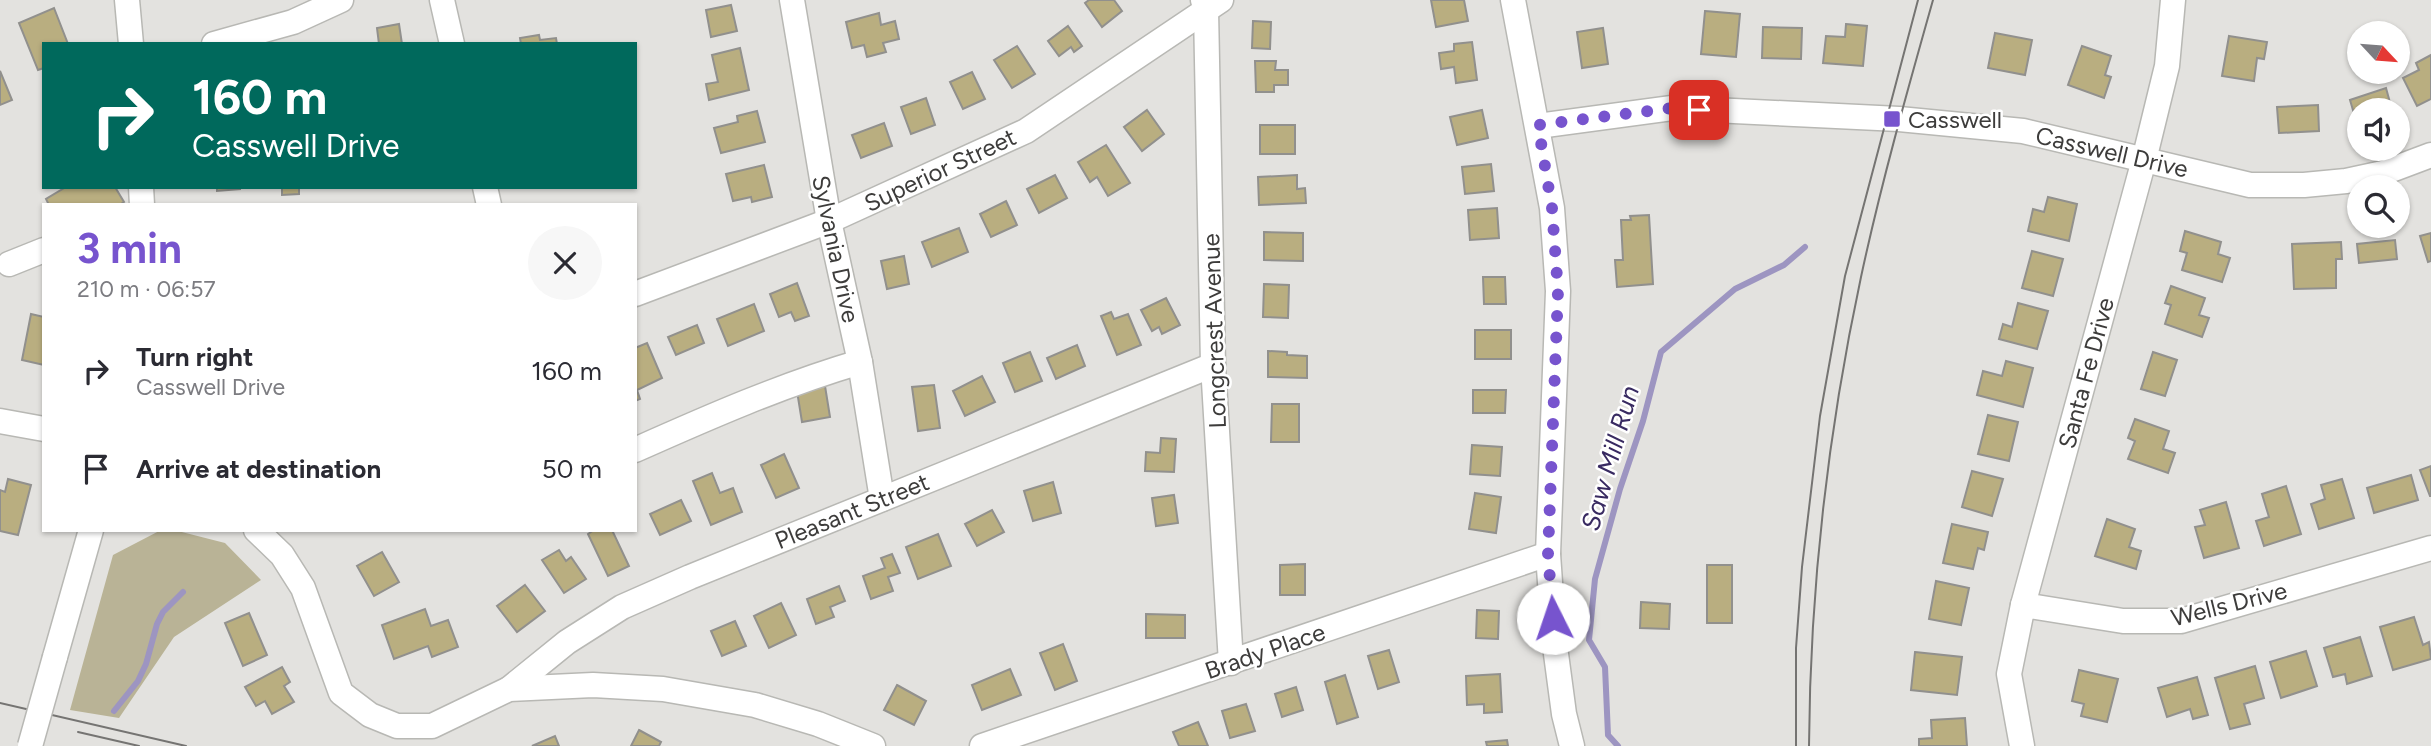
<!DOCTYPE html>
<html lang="en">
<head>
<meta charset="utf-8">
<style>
	body { margin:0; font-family:Figtree,sans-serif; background:#f7f7f7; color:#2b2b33; height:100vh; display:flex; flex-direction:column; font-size:26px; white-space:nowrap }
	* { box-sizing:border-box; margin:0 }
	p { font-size:23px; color:#7c7c81 }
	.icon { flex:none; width:38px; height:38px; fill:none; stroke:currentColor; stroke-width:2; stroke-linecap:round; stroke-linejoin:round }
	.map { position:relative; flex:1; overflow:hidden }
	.side { position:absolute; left:42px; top:203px; width:595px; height:329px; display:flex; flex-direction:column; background:#fff; border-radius:0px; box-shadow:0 2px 5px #0004 }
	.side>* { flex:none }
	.hud { position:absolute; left:42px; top:42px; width:595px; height:147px; border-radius:0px; box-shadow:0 2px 5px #0004; background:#00695c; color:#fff; overflow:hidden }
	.needle { width:46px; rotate:116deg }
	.tools { position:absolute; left:2347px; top:21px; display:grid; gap:14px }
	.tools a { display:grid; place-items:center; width:63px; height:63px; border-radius:50%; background:#fff; box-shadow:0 2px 5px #0004; font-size:35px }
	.pin { position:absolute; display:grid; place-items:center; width:60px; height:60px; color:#fff; margin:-30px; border-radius:14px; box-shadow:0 4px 10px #0006 }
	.me { position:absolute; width:77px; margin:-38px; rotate:356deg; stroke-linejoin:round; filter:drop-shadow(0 0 5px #0008) }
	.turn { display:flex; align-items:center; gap:24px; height:147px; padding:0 35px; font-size:32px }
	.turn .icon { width:91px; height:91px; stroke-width:2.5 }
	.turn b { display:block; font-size:49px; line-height:60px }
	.round { display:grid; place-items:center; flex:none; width:74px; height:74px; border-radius:37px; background:#f7f7f7 }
	.headline { display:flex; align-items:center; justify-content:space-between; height:119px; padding:0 35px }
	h1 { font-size:42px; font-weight:700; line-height:52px; color:#7754ce }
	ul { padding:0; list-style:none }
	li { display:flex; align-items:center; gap:21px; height:98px; padding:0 35px }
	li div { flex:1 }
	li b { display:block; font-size:26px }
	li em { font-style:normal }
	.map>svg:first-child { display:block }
	.green { fill:#b9b396 }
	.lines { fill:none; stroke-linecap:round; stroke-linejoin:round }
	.stream { stroke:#9d95c1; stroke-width:6 }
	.building { fill:#b9ae80; stroke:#91908d; stroke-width:2 }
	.minor-casing { stroke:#b8b8b4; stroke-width:27 }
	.minor { stroke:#fff; stroke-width:24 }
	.tram { stroke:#757472; stroke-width:2 }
	.minor-bridge-casing { stroke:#b8b8b4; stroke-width:27; stroke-linecap:butt }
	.minor-bridge { stroke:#fff; stroke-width:24 }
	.route { stroke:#7754ce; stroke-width:12; stroke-dasharray:0 21.6 }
	.poi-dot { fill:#7754ce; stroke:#fff; stroke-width:2.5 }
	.labels { text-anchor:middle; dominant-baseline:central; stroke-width:5; stroke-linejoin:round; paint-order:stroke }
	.poi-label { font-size:24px; fill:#3d3c3b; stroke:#fff; text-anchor:start }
	.street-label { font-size:24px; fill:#3d3c3b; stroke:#fff }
	.water-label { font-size:26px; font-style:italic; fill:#382a61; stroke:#fff }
</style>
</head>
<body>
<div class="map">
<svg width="2431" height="746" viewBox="0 0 2431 746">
	<rect width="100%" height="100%" fill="#e3e2df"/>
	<path class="green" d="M161,530H174L225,543L261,580L174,637L119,718L70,710L113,555Z"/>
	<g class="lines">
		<g class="stream">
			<path d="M114,711L138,681L146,664L157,624L163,612L183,592"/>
			<path d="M1618,746L1608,735L1605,667L1589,640L1595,579L1620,489L1643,421L1661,352L1735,289L1784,265L1805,247"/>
		</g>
	</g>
	<g class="building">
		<path d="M1089,0H1114L1122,11L1102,27L1085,3Z"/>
		<path d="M1431,0H1464L1468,21L1436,27Z"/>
		<path d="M731,5L737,31L711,37L706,10Z"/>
		<path d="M54,8L68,44H44V68L38,70L19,23Z"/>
		<path d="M1705,11L1740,14L1736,57L1701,54Z"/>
		<path d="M879,13L881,25L895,21L899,39L883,43L886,52L867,57L864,45L852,48L846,22Z"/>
		<path d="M1253,21L1271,22L1270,49L1252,48Z"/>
		<path d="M399,24L402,44H379L377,28Z"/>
		<path d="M1846,24L1867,26L1863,66L1823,63L1826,36L1845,37Z"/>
		<path d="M1068,26L1082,46L1074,52L1071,47L1059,56L1048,41Z"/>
		<path d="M1763,27L1802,28L1801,59L1762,58Z"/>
		<path d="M1603,28L1608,64L1582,68L1577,32Z"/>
		<path d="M1995,33L2032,40L2025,75L1988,68Z"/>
		<path d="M539,35L540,40L556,38L557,44H521L520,38Z"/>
		<path d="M2229,36L2267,42L2264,59L2257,58L2254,81L2222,76Z"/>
		<path d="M1472,42L1477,80L1456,83L1454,67L1441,69L1439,53L1454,51V44Z"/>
		<path d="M1017,46L1035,74L1012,88L994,60Z"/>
		<path d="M2082,46L2111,56L2105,75L2111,77L2104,98L2068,85Z"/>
		<path d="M740,48L749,90L709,100L706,84L718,82L712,55Z"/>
		<path d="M2431,55V99L2417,106L2403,78L2419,70L2416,63Z"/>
		<path d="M1255,61H1276L1275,70H1288V85H1274V92H1256Z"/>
		<path d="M0,71L12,100L0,105Z"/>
		<path d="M972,72L985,99L963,109L950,82Z"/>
		<path d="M2386,88L2392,110H2359L2357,124L2350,100Z"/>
		<path d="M926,98L935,125L911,134L901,107Z"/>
		<path d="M2318,105L2319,131L2279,133L2277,107Z"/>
		<path d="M1147,110L1164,134L1142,151L1124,127Z"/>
		<path d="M1482,110L1488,138L1457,145L1450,117Z"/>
		<path d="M757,111L765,142L721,153L714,128L738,122L737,116Z"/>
		<path d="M884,123L892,146L861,158L852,135Z"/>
		<rect x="1260" y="125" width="35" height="29"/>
		<path d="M1106,145L1130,183L1108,196L1097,177L1090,182L1078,162Z"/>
		<path d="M1491,164L1494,191L1465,194L1462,167Z"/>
		<path d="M764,165L772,197L752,202L751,197L733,201L726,174Z"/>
		<path d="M1055,175L1067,198L1039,213L1027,189Z"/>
		<path d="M1297,175V189L1305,188L1306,203L1259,205L1258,177Z"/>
		<path d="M66,187H115L124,202L119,205H49L46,199Z"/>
		<path d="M217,187H240V189L217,191Z"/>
		<path d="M282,187H299V194L282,195Z"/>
		<path d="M2048,197L2077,204L2069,241L2028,231L2033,209L2044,212Z"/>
		<path d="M1006,201L1017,225L991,237L980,214Z"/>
		<path d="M1497,208L1499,238L1470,240L1468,210Z"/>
		<path d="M1649,215L1653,284L1617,287L1615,260H1623L1621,220H1631L1630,216Z"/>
		<path d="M959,228L968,252L932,267L922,242Z"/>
		<path d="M2185,231L2221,242L2218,254L2230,258L2222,282L2182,270L2187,253L2180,251Z"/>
		<path d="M1264,232L1303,233V261L1264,260Z"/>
		<path d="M2431,233V261L2428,262L2420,236Z"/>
		<path d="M2395,240L2397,259L2359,263L2357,244Z"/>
		<path d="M2341,242L2342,259H2336V288L2294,289L2292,244Z"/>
		<path d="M2032,251L2063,259L2053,296L2022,288Z"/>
		<path d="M904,256L909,284L887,289L881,261Z"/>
		<path d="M1483,277H1505L1506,304H1484Z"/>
		<path d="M797,283L809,316L795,321L791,312L779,317L770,294Z"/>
		<path d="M1264,284L1289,285L1288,318L1263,317Z"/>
		<path d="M2171,286L2205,298L2199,315L2209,318L2202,337L2165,324L2171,305L2165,303Z"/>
		<path d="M1166,298L1180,325L1162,334L1159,327L1152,331L1141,310Z"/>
		<path d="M2018,303L2048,311L2037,349L1999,339L2003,324L2012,327Z"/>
		<path d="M754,304L764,331L728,346L717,319Z"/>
		<path d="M1111,312L1114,319L1128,314L1141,345L1117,355L1101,316Z"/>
		<path d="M31,314L44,317V365L22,360Z"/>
		<path d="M697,325L704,343L676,355L668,337Z"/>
		<rect x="1475" y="330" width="36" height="29"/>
		<path d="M647,343L662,378L637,390L640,399L635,401V348Z"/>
		<path d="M1077,345L1085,366L1056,379L1047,358Z"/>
		<path d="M1268,351L1287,352V355L1307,356V378L1268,377Z"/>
		<path d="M1030,352L1042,381L1015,392L1003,363Z"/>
		<path d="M2153,352L2177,360L2165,396L2141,389Z"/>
		<path d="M2006,361L2033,368L2023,407L1977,395L1983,371L2002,376Z"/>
		<path d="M982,376L995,402L965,416L953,391Z"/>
		<path d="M934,385L940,428L918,431L912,387Z"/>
		<path d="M825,386L830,417L802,422L797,391Z"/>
		<path d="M1473,390H1506L1505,413H1473Z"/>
		<path d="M1272,404H1299V442H1271Z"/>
		<path d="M1988,415L2018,422L2009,461L1978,454Z"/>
		<path d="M2135,419L2169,431L2163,449L2175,453L2168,473L2128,459L2135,441L2128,438Z"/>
		<path d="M1161,438L1176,439L1174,472L1145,471L1146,452L1160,453Z"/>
		<path d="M1472,445L1502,447L1500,476L1470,474Z"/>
		<path d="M784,454L799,488L776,498L761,465Z"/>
		<path d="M2431,466V496H2430L2420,470Z"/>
		<path d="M1972,471L2003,479L1992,516L1962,507Z"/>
		<path d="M712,473L720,493L733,488L742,512L711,525L693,481Z"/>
		<path d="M2411,475L2418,500L2374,513L2367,488Z"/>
		<path d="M8,479L31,485L18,535L0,531V490L5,492Z"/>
		<path d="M2342,479L2354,518L2319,529L2311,504L2325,499L2321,485Z"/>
		<path d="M1053,482L1061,513L1033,521L1024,491Z"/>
		<path d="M2286,486L2301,534L2264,546L2256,521L2269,517L2262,494Z"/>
		<path d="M1475,493L1501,497L1496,533L1469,529Z"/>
		<path d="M1174,495L1178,523L1156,526L1152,498Z"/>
		<path d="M681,500L691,521L660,535L650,514Z"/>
		<path d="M2226,502L2239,548L2204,558L2195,527L2205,525L2200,510Z"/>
		<path d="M992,510L1004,532L977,546L965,524Z"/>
		<path d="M2107,519L2135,529L2129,547L2141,551L2136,569L2095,556Z"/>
		<path d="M1952,524L1988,532L1984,550L1978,548L1973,569L1943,563Z"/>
		<path d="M594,530H612L629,566L608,576L588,534Z"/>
		<path d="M938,534L951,566L918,579L906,547Z"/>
		<path d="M559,550L566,561L571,557L586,579L564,593L542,560Z"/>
		<path d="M382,552L399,582L374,596L357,566Z"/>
		<path d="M892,554L900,573L888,577L893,591L871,599L863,576L885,568L881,558Z"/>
		<path d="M1305,564V595H1280V565Z"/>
		<rect x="1707" y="565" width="25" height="58"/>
		<path d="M1936,581L1969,588L1961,625L1929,619Z"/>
		<path d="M525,585L545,611L517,632L497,606Z"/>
		<path d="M839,586L845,601L830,607L834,617L816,624L807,599Z"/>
		<path d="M1641,602L1670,604L1669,629L1640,628Z"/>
		<path d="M781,603L796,635L769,648L754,616Z"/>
		<path d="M425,609L431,626L448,620L458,647L432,657L428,646L394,659L382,625Z"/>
		<path d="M1477,610L1499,611L1498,639L1476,638Z"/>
		<path d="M249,613L267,655L243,666L225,623Z"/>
		<path d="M1146,614L1185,615V638H1146Z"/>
		<path d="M2414,617L2423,645L2429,642L2431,659L2393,670L2380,627Z"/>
		<path d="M735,621L746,646L722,656L711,631Z"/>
		<path d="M2360,637L2372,676L2347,684L2345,674L2333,677L2324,648Z"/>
		<path d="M1063,644L1077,681L1055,690L1040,653Z"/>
		<path d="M1389,650L1399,682L1378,689L1368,656Z"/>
		<path d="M2306,651L2317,686L2281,698L2270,662Z"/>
		<path d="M1915,652L1962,657L1957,695L1911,690Z"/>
		<path d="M2255,666L2264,698L2244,704L2250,724L2230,729L2215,678Z"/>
		<path d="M282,667L290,682L284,686L294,702L272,714L265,701L256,706L245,687Z"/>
		<path d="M1010,669L1021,695L982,710L972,685Z"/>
		<path d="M2079,670L2118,679L2107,722L2081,716L2084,704L2072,701Z"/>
		<path d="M1500,674L1502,712L1484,713V704L1467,705L1466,676Z"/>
		<path d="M1345,675L1358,717L1337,724L1325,682Z"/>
		<path d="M2197,677L2208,715L2193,719L2190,709L2167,717L2158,688Z"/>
		<path d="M897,685L926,701L914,725L884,710Z"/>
		<path d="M1296,687L1303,710L1282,717L1275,694Z"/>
		<path d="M1246,704L1255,731L1230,738L1222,711Z"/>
		<path d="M1965,718L1967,746H1919V739L1932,738L1931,720Z"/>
		<path d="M1198,722L1208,746H1179L1173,732Z"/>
		<path d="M639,730L661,742L659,746H631Z"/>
		<path d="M555,736L559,746H532Z"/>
		<path d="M1507,740L1508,746H1487L1486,742Z"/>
	</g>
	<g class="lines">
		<defs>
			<g id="minor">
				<path d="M127,0L131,44"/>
				<path d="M442,0L452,44"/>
				<path d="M792,0L829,221L860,362L882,499"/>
				<path d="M1203,0L1206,10L1213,365L1231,663"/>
				<path d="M1513,0L1552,208L1558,291L1548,554L1554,639L1564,714L1572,746"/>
				<path d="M214,44L293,22L341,0"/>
				<path d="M1538,126L1672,108L1899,119L2023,131L2250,185H2304L2346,181L2383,173L2431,155"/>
				<path d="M141,187L142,205"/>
				<path d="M485,187L489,205"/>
				<path d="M9,264L44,250"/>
				<path d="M635,294L829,221L1026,131L1221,0"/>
				<path d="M0,421L44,429"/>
				<path d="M635,450C709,417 782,385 860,362"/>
				<path d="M256,530L282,555L303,588L341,693L370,715L397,726H432L509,689L593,685L663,689L755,705L818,724L873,746"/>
				<path d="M2023,605L2123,621H2181L2431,548"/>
				<path d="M55,657L91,530"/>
				<path d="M509,689L567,642L622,607L690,577L1213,365"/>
				<path d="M982,746L1548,554"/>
				<path d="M2022,746L2009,674L2023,605L2144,160L2167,66L2173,0"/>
			</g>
		</defs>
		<use href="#minor" class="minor-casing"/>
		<use href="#minor" class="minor"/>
		<g class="tram">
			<path d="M0,703L186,746"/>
			<path d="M78,732L139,746"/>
			<path d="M1796,746V648L1802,567L1820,416L1845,276L1918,0"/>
			<path d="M1809,746C1810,589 1828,431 1861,277C1881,184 1907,92 1933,0"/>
		</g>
		<defs>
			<path id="minor-bridge" d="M30,746L55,657"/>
		</defs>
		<use href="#minor-bridge" class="minor-bridge-casing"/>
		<use href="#minor-bridge" class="minor-bridge"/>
	</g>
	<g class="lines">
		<path class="route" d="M1553,618L1548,554L1558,291L1552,208L1538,125L1672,108L1699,110"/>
	</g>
	<rect class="poi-dot" x="1883" y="110" width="18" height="18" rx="3.5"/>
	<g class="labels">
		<g class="poi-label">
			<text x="1908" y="119">Casswell</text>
		</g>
		<g class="street-label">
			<text transform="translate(2112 152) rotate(13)">Casswell Drive</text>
			<text transform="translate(940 170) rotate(-25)">Superior Street</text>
			<text transform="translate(836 249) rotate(78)">Sylvania Drive</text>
			<text transform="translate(1214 331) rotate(-92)">Longcrest Avenue</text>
			<text transform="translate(2086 373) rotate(-75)">Santa Fe Drive</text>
			<text transform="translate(852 511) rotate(-22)">Pleasant Street</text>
			<text transform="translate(2229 604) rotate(-14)">Wells Drive</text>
			<text transform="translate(1265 651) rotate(-19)">Brady Place</text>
		</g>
		<g class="water-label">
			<text transform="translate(1610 458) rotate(-74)">Saw Mill Run</text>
		</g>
	</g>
</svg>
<div class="tools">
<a><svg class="needle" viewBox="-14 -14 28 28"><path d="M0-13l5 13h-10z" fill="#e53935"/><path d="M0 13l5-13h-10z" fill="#7c7c81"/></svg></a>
<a><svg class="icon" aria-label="sound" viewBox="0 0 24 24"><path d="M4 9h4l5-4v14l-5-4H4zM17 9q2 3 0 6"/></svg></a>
<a><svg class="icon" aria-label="search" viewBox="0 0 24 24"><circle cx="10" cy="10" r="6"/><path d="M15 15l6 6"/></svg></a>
</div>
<div class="pin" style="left:1699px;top:110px;background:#d93025"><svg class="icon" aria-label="arrive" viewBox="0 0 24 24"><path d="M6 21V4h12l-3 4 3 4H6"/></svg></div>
<svg class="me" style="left:1553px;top:618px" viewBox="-20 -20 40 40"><circle r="19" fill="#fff"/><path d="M0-13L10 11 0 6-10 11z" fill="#7754ce"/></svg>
<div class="hud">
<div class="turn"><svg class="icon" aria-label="right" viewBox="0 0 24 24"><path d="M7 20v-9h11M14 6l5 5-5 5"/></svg><div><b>160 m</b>Casswell Drive</div></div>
</div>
<section class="side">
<div class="headline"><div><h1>3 min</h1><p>210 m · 06:57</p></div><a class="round"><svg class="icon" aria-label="close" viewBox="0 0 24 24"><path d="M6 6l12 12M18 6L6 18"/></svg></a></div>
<ul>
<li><svg class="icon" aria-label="right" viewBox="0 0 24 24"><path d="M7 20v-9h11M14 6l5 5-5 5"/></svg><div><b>Turn right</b><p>Casswell Drive</p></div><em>160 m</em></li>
<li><svg class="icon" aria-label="arrive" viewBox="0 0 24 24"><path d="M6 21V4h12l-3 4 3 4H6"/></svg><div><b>Arrive at destination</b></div><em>50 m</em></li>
</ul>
</section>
</div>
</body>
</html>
